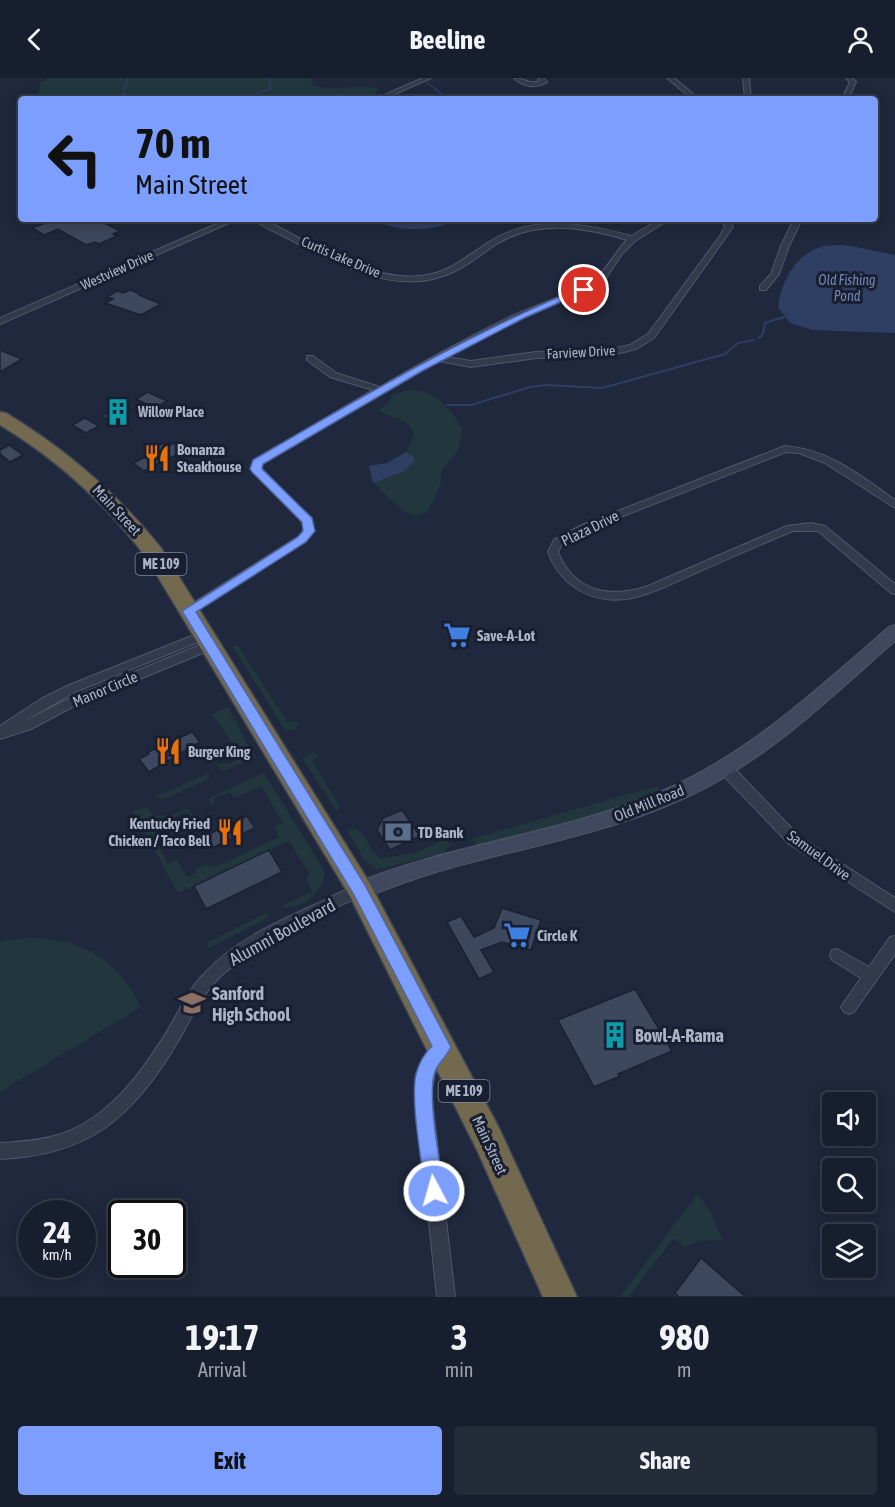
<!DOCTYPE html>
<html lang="en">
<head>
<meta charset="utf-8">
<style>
	body { margin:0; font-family:"Asap Condensed",sans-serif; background:#242b39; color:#f1f3f6; height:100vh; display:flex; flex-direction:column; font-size:22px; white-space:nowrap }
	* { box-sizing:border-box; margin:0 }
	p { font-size:20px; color:#9ea2aa }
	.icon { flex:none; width:33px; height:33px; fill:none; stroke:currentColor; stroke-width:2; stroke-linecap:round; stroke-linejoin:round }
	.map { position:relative; height:1219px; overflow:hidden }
	.sheet { display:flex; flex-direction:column; background:#171e2d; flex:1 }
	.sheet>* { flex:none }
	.guide { position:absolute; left:18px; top:18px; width:860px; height:126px; border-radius:6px; box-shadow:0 3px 15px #0003,0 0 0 2px #363c49; background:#7b9eff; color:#111; overflow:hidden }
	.controls { position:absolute; left:822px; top:1014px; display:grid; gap:12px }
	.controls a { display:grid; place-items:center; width:54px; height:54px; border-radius:6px; background:#171e2d; box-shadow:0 3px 15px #0003,0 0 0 2px #363c49; font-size:30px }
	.speed { position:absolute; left:18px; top:1122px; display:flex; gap:12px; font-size:30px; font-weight:700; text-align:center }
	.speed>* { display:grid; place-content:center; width:78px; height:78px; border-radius:50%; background:#171e2d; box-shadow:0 3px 15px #0003,0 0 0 2px #363c49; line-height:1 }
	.speed small { font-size:15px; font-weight:400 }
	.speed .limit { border:3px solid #111; border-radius:9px; background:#fff; color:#111 }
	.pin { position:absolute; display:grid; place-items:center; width:51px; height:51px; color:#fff; margin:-26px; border:3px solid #fff; border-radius:50%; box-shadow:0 2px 6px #0007 }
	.me { position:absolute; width:66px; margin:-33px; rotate:354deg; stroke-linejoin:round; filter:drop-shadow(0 0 4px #0008) }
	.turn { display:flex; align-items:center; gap:21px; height:126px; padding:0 18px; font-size:27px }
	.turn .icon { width:78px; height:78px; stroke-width:2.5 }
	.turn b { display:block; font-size:42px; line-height:51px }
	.eta { display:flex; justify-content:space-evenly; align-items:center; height:102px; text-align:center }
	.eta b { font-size:36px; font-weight:700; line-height:42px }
	.primary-button { display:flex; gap:12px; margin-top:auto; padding:12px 18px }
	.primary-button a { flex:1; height:69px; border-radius:6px; background:#7b9eff; color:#111; font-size:24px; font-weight:700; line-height:69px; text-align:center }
	.primary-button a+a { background:#242b39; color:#f1f3f6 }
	header { display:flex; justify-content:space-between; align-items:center; height:78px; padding:0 18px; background:#171e2d; font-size:27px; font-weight:700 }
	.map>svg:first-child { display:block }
	.green { fill:#21363d }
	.water { fill:#2f3e63 }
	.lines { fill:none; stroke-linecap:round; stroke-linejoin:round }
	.stream-far1 { stroke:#2f3e63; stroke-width:1.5 }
	.stream { stroke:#2f3e63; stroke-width:2 }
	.building { fill:#3d475e; stroke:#1a2132; stroke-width:1.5 }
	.street-casing { stroke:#505769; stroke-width:2 }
	.secondary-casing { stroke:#505769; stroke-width:2 }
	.highway-casing { stroke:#3d4456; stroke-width:3 }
	.street { fill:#333a4c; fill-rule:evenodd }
	.secondary { fill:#40485f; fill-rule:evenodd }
	.highway { fill:#73694f; fill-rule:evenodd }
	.route { fill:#7b9eff; stroke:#5067a6; stroke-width:1.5 }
	.labels { text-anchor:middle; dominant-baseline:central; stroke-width:6; stroke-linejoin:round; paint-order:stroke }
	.far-street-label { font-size:14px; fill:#adb4c8; stroke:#181f30 }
	.far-water-label { font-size:14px; font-style:italic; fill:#7286b3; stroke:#181f30 }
	.far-poi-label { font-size:14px; font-weight:bold; fill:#adb4c8; stroke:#181f30; text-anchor:start }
	.shield { fill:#181f30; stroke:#80879a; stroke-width:1.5 }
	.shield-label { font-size:14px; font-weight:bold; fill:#adb4c8 }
	.poi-label { font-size:15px; font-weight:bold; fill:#adb4c8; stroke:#181f30; text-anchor:start }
	.street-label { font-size:15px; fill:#adb4c8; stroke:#181f30 }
	.near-street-label { font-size:18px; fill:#adb4c8; stroke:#181f30 }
	.near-poi-label { font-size:18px; font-weight:bold; fill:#adb4c8; stroke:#181f30; text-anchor:start }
</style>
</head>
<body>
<header><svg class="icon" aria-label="back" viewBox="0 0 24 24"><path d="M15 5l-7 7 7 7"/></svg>Beeline<svg class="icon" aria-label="person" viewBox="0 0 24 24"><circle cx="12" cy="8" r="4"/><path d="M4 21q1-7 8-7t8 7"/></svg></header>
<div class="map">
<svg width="895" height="1219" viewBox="0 0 895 1219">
	<rect width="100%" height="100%" fill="#1f283c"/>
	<g class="green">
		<path d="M48,0H312L311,6C337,17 355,3 379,11L373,17L364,21H36L41,5Z"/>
		<path d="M417,312C441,318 450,331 463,351L458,372L441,393C443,410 434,419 428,434L416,438L403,433L373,405L403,394L414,382V379L406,374L414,356C404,334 393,344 379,332L389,324L392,317L404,313Z"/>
		<path d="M238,567L288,645L294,643L299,646L295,651L285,652L233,569Z"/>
		<path d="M228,629L255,680L223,693L215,686H228L242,680L212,636Z"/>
		<path d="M312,675L318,677V679L312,683L340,729L337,733L302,680Z"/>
		<path d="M209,695V701L164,721L154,719Z"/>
		<path d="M264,695L324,792C327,811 302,833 284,829L283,827L312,813L306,802L309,795L289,763L178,815L133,733L147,729L153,738L171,737L185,731H189L194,739L192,740L186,734L159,746L163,753L153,758L168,786L177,782L187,799L197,794L195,791L206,787L215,789L279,759L274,749L283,745L261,708L234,720L230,714L213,721L215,729L209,723L211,719Z"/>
		<path d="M656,708L660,710V713L656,717L601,738L479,768L471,761Z"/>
		<path d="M355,751C367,755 369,774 381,781L418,774L445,761L450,767L444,775L376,792L374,788L365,783L347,752Z"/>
		<path d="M266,835L269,838L268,840L209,870L206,865Z"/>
		<path d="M29,860C83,860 117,881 141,929L0,1014V863Z"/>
		<path d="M698,1115L712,1137L723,1162L698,1163L685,1169L674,1160L630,1217L632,1219H620Z"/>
	</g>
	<g class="water">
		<path d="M369,141H459C429,155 399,154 369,141Z"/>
		<path d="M851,168L895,177V255L812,252L790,245L778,229C781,205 794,179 818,170C828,166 841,167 851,168Z"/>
		<path d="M406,374L414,379V383L403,394L373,405L369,388L387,385Z"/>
	</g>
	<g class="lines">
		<g class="stream-far1">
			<path d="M128,0L124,13L125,19L130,21"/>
			<path d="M427,5L443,17"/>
			<path d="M237,21L271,11L269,6L271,0"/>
		</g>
		<g class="stream">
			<path d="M759,260L763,256L765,245L784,239"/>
			<path d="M447,327H471L530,309L547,307L602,310L725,276L738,265L754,262"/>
		</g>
	</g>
	<g class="building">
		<path d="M38,141H97L120,153L113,156L117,158L99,166L95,164L86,167L58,151L44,157L32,150L46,145Z"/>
		<path d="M130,212L140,216L139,217L161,226L141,237L105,225L113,221L107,219L117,213L123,215Z"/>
		<path d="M0,272L22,281L0,294Z"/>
		<path d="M148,314L167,323L155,330L136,321Z"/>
		<path d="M122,327L132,332L111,343L102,338Z"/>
		<path d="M85,340L99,348L86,355L72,347Z"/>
		<path d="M163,365L167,369L174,365L184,373L144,393L133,385L156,374L152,371Z"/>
		<path d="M9,367L23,377L10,384L0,376V372Z"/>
		<path d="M192,654L200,664L149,694L139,681L149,676L148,674Z"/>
		<path d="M402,732L420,758L390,772L377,752L383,740Z"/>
		<path d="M247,738L255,750L212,770L205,758Z"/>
		<path d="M269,772L282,794L206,831L194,808Z"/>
		<path d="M502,830L541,842L531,872L502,864L481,872L494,894L479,901L447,844L461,838L474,859L494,850Z"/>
		<path d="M635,911L672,973L618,996L620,998L594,1009L558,942Z"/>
		<path d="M701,1180L746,1219H679L675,1215Z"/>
	</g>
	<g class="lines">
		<defs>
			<g id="street">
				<path d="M423,0H431L383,21H375Z"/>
				<path d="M514,0C524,0 530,7 540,3L538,0H544L547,4C536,11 523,9 514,0Z"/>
				<path d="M667,0H674L699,21H692Z"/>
				<path d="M743,0H749L751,21H745Z"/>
				<path d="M846,0H852L856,4L848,21H842L850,4Z"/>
				<path d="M228,141H238L0,246V240Z"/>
				<path d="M253,141H263C311,165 364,203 420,198C448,196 467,178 489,164C533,136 584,145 631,158L661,141H670L635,163L622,176L606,200L591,211L522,240L446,279L471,283L536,274L612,271L630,267L648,256L720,158L725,149L721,141H729L733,149L654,260L636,271L612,277L536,280L471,289L439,283L262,385L261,390L311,441L314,453L306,463L189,537L183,533L185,530L298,459L304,452L302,444L253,393L251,391L254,382L373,312L330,299L307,282V278H313L336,295L380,309C424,283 469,259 514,237C541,224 575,217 598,198C609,188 616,173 627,162C583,149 536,141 495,167C477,179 461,193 440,199C389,215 337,185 293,163C280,156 264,150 253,141Z"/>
				<path d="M794,141H802L789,168L779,196L766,212H760V208L771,196L781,168Z"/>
				<path d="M785,368C828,371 861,398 895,422V430L825,385L799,375L786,374L590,451L562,466L558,474C574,514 611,521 648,508L787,448L811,445L825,448L895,506V516L891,515L818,453H793C761,466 731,480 700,493C661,510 620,536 579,512C563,503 554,490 548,474L554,462L582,447Z"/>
				<path d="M204,553L208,554L210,557L208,560L75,614L21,645L66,622L207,564H215L217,567L215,570L74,628L31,651L0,661V648L41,621L67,608Z"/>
				<path d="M725,685L730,686L799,758L895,820V834L789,766L720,694L719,690L720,686Z"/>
				<path d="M360,806L365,808L367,812L365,816C316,839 263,860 222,897C202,915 191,941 177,965C132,1040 89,1077 0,1081V1065C19,1064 36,1063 54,1058C105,1045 140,997 166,955C179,934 188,911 206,894C234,863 277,844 314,827C329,820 344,812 360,806Z"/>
				<path d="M895,858V876L854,934L849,936L844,934L841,929L861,900L832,882L830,877L832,872L837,871L869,889L890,859Z"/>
				<path d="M441,963L446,965L449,970L436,991L431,1013L455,1219H437L415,1013C417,996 424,970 441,963Z"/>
			</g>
			<path id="secondary" d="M895,547V563C835,615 777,673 705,710C625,752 537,766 450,790C419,798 390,810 360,821L353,818L350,812L353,806C453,765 562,756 662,713C749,676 818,610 889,549Z"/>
			<path id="highway" d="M0,334L6,335C67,372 117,415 161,470L369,804L499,1050L577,1219H543L477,1072L351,820L146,479C105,425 58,382 0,347Z"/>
		</defs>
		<use href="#street" class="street-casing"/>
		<use href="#secondary" class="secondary-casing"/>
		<use href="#highway" class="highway-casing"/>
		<use href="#street" class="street"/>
		<use href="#secondary" class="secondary"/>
		<use href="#highway" class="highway"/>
	</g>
	<path class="route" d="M580,210L588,212L524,240L422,293L263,386L262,391L312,440L315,453L306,464L196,534L365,807L451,969C446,980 436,986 434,997C428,1023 440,1084 444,1113L441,1120L434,1123L427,1120L425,1113C422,1084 410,1022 416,996C419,985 424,976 432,968L354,817L182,533L298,459L303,453L302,444L252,394L250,391L253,382C360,320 466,257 580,210Z"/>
	<defs>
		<symbol id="building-bare" viewBox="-9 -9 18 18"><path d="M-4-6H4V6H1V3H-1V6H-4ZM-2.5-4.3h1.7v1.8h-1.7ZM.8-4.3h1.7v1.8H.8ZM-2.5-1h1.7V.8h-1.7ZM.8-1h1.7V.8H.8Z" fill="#0f9aa8" stroke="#181f30" stroke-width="2.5" paint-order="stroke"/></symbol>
		<symbol id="restaurant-bare" viewBox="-9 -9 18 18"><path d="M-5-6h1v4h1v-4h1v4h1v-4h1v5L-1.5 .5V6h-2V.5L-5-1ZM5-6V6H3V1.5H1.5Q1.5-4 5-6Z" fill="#e8710a" stroke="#181f30" stroke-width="2.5" paint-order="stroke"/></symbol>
		<symbol id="supermarket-bare" viewBox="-9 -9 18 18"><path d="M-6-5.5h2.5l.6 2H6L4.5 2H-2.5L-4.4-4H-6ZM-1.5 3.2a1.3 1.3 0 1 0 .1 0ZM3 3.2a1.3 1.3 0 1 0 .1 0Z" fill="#3f7fe0" stroke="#181f30" stroke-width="2.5" paint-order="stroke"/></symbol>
		<symbol id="bank-bare" viewBox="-9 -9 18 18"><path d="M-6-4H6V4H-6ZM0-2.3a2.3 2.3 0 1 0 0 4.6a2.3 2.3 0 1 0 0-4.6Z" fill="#5c6f8a" stroke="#181f30" stroke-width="2.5" paint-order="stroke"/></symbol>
		<symbol id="school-bare" viewBox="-9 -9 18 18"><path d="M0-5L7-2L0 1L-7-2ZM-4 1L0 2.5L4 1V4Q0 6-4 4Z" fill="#8d6e63" stroke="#181f30" stroke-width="2.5" paint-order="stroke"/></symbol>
	</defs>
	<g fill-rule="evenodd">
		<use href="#building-bare" x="99" y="315" width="38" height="38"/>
		<use href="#restaurant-bare" x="138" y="361" width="38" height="38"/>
		<use href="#supermarket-bare" x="438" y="538" width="38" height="38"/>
		<use href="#restaurant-bare" x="149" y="654" width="38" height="38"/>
		<use href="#restaurant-bare" x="211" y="735" width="38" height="38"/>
		<use href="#bank-bare" x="379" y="735" width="38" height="38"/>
		<use href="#supermarket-bare" x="498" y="838" width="38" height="38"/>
		<use href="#school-bare" x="173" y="906" width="38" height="38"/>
		<use href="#building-bare" x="596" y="938" width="38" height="38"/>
	</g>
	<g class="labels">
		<g class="far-street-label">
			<text transform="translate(341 179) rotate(23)">Curtis Lake Drive</text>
			<text transform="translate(117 192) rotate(-24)">Westview Drive</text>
			<text transform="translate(581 274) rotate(-3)">Farview Drive</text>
		</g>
		<g class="far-water-label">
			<text x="847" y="202">Old Fishing<tspan x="847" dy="16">Pond</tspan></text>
		</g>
		<g class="far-poi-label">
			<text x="138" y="334">Willow Place</text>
		</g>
		<g class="shield">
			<rect x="135.5" y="475" width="51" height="22" rx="4.5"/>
			<rect x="438.5" y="1002" width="51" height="22" rx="4.5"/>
		</g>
		<g class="shield-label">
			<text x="161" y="486">ME 109</text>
			<text x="464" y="1013">ME 109</text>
		</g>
		<g class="poi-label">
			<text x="177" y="371">Bonanza<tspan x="177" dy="17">Steakhouse</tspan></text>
			<text x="477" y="557">Save-A-Lot</text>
			<text x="188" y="673">Burger King</text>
			<text x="210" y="745" text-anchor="end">Kentucky Fried<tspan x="210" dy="17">Chicken / Taco Bell</tspan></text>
			<text x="418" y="754">TD Bank</text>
			<text x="537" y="857">Circle K</text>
		</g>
		<g class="street-label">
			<text transform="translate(117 432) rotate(47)">Main Street</text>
			<text transform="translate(590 450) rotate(-26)">Plaza Drive</text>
			<text transform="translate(105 611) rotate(-23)">Manor Circle</text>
			<text transform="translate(649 725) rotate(-22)">Old Mill Road</text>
			<text transform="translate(819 777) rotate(36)">Samuel Drive</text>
			<text transform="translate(490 1067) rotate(65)">Main Street</text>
		</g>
		<g class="near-street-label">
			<text transform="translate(282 854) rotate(-29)">Alumni Boulevard</text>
		</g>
		<g class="near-poi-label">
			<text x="212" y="915">Sanford<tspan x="212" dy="21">High School</tspan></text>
			<text x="635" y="957">Bowl-A-Rama</text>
		</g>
	</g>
</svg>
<div class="controls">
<a><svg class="icon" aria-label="sound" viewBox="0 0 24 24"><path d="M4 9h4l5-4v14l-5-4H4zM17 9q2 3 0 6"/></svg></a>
<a><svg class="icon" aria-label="search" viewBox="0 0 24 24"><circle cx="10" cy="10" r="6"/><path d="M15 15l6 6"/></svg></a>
<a><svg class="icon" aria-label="layers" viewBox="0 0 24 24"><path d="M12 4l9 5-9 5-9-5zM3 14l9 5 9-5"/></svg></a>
</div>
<div class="speed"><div>24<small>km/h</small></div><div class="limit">30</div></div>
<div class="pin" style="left:584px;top:212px;background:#d93025"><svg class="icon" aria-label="arrive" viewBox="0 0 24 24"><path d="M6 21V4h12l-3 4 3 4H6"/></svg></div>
<svg class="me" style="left:434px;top:1113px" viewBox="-20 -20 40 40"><circle r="17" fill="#7b9eff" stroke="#fff" stroke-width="3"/><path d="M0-11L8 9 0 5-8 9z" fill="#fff"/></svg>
<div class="guide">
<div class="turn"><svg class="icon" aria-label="left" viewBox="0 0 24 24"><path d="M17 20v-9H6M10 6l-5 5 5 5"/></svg><div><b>70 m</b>Main Street</div></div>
</div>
</div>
<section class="sheet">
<div class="eta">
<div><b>19:17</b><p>Arrival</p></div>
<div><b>3</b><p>min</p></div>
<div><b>980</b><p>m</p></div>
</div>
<div class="primary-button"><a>Exit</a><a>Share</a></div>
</section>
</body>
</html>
